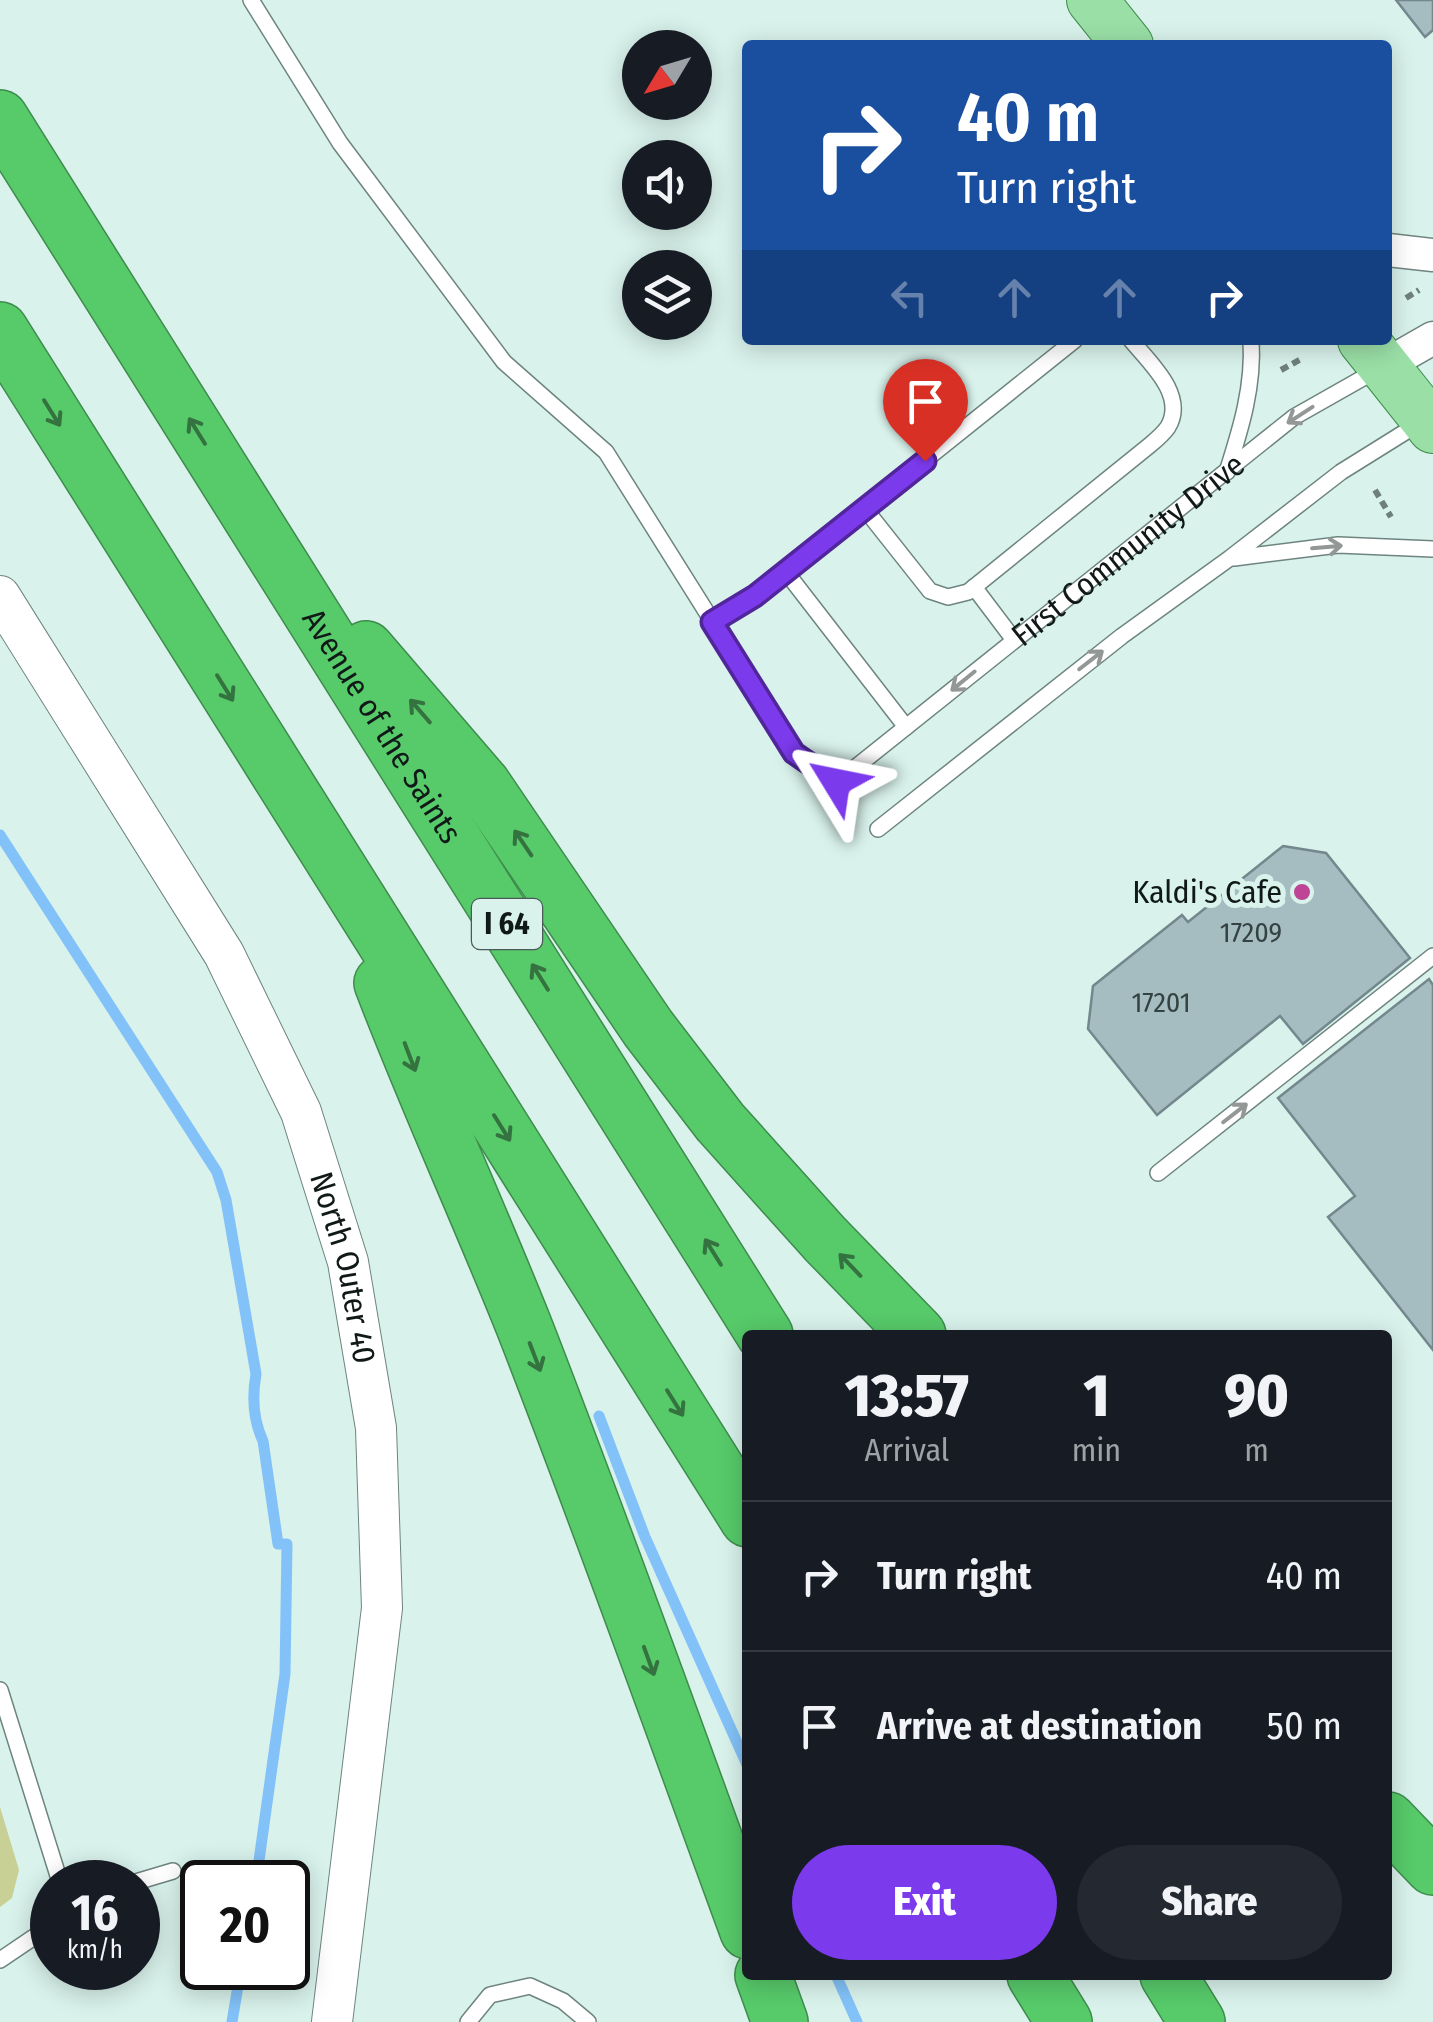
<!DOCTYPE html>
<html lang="en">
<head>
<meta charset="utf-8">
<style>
	body { margin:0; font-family:"Fira Sans Condensed",sans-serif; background:#242831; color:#f1f3f6; height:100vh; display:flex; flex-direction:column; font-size:38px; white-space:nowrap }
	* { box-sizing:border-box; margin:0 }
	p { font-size:32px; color:#9ea1a6 }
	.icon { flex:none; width:55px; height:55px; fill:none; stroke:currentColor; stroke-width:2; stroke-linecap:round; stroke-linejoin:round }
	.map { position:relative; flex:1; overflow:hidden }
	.details { position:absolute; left:742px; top:1330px; width:650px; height:650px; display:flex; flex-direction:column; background:#171b24; border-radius:10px; box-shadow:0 5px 25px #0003 }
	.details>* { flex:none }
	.hud { position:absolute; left:742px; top:40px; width:650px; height:305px; border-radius:10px; box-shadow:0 5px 25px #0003; background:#1a4fa0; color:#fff; overflow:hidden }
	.needle { width:65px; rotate:232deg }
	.fabs { position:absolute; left:622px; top:30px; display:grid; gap:20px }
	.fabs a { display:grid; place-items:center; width:90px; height:90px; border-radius:50%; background:#171b24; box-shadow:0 5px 25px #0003; font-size:50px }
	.speed { position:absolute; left:30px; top:1860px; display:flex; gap:20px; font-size:50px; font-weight:700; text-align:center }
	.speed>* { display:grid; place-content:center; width:130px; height:130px; border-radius:50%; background:#171b24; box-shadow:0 5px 25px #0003; line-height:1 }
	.speed small { font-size:25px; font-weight:400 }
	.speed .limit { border:5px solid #111; border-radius:15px; background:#fff; color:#111 }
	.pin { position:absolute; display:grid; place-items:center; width:85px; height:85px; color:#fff; margin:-102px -42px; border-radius:50% 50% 50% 0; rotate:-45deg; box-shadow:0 0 10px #0007 }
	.pin .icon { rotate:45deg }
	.me { position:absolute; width:110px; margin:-55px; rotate:305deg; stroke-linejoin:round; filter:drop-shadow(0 0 8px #0008) }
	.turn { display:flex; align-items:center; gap:35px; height:210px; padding:0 50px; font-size:45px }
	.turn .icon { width:130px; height:130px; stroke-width:2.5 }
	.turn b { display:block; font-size:70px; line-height:85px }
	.lanes { display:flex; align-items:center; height:95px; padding:0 50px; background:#0003; justify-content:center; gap:50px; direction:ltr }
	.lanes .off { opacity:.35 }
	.eta { display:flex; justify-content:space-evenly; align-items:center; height:170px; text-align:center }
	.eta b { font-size:60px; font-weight:800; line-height:70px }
	.action { display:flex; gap:20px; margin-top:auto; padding:20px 50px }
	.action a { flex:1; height:115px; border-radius:60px; background:#7c3aed; color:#fff; font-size:40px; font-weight:800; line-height:115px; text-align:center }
	.action a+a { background:#242831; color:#f1f3f6 }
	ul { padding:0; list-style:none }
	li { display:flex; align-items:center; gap:30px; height:150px; padding:0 50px; border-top:2px solid #363941 }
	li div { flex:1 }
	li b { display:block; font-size:38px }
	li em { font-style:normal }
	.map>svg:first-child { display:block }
	.green { fill:#c8d095 }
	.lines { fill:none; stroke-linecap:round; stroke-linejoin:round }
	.stream { stroke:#83c2f8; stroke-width:11 }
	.building { fill:#a5bcc1; stroke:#72888d; stroke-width:2.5 }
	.service-casing { stroke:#6e847f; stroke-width:18 }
	.minor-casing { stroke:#6e847f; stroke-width:35 }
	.tertiary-casing { stroke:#6e847f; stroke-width:42 }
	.primary-casing { stroke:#3e8c4d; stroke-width:52 }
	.motorway-casing { stroke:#3e8c4d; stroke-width:58 }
	.path { stroke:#6f7f7b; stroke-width:6; stroke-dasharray:8 5; stroke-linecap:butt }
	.service { stroke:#fff; stroke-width:15 }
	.minor { stroke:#fff; stroke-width:32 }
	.tertiary { stroke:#fff; stroke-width:40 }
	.primary { stroke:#9adfa6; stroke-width:50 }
	.motorway { stroke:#57ca6a; stroke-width:55 }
	.oneway { stroke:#347240 }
	.oneway2 { stroke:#939897 }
	.route-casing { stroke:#51269a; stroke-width:25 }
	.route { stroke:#7c3aed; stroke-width:18 }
	.poi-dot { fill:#bf4495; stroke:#d9f2ec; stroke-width:4 }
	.labels { text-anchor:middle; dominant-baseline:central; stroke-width:10; stroke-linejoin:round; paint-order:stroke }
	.number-label { font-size:28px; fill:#354242 }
	.shield { fill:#d9f2ec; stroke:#4c5a57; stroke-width:2.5 }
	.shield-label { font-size:30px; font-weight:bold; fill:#101917 }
	.street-label { font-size:32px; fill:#101917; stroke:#d9f2ec }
	.poi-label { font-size:32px; fill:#101917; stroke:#d9f2ec; text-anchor:end }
</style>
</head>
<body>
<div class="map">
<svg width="1433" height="2022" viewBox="0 0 1433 2022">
	<rect width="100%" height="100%" fill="#d9f2ec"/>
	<path class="green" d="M0,1807L19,1870L12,1898L0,1907Z"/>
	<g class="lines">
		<g class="stream">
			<path d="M0,835L217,1172L226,1200L256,1374C252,1397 253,1420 263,1441L278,1544H287L285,1674L256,1882"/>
			<path d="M599,1416L645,1537L748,1767"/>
			<path d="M836,1975L857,2022"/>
			<path d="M232,2022L241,1968"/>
		</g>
	</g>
	<g class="building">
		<path d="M1396,0H1433V30L1425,37Z"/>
		<path d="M1283,846L1326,853L1410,958L1303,1044L1280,1016L1157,1115L1088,1029L1093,986L1182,915L1188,922Z"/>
		<path d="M1429,979L1433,985V1350L1328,1217L1355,1196L1278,1098Z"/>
	</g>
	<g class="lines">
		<defs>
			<g id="service">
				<path id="s1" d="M251,0L340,143L504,362L606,452L795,753L836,783L1294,417L1377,370"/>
				<path d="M1227,472C1241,428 1254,386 1251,340"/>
				<path d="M865,509L930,591L948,597L968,592L1150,445C1156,440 1164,433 1168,427C1187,395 1149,362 1131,340"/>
				<path d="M1234,558L1338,545L1433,549"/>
				<path d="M786,572L906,727"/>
				<path d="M974,587L1014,640"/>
				<path d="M712,621L755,596L1075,340"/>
				<path d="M878,829L1122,636L1230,558L1341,472L1418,424"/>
				<path d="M1158,1173L1433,956"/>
				<path d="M0,1690L60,1882"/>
				<path d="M136,1882L173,1871"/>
				<path d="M0,1960L40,1933L52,1920"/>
				<path d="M468,2022L490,1995L530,1986L563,2001L588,2022"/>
			</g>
			<g id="minor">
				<path d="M1388,250L1433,255"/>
				<path d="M1384,366L1433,338"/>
			</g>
			<g id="tertiary">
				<path id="s2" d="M0,596L224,954L301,1112L348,1262L376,1428L382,1608L332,2022"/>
			</g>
			<g id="primary">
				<path d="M1092,0L1128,45"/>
				<path d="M1363,340L1433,428"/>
			</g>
			<g id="motorway">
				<path id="s3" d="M0,118L765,1335"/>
				<path d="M0,330L748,1519"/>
				<path d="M366,649L483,785L648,1028L720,1122L825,1239L918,1335"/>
				<path d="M382,983C426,1098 478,1211 524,1326C602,1526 674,1729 748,1931"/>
				<path d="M1388,1820L1433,1867"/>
				<path d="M763,1975L780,2022"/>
				<path d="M1035,1975L1064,2022"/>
				<path d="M1168,1975L1197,2022"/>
			</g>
		</defs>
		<use href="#service" class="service-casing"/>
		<use href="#minor" class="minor-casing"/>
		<use href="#tertiary" class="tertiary-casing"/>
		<use href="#primary" class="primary-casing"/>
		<use href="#motorway" class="motorway-casing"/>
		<g class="path">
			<path d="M1406,298L1419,290"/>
			<path d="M1281,370L1303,358"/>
			<path d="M1375,490L1391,517"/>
		</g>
		<use href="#service" class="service"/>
		<use href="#minor" class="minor"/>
		<use href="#tertiary" class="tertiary"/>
		<use href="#primary" class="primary"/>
		<use href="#motorway" class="motorway"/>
	</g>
	<defs><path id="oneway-shaft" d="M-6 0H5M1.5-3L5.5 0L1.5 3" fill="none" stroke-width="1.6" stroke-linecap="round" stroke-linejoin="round" transform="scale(2.5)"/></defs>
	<g class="oneway">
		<use href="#oneway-shaft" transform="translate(52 413) rotate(58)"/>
		<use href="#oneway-shaft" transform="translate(197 431) rotate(-122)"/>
		<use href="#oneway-shaft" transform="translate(225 688) rotate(58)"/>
		<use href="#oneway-shaft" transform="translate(420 711) rotate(-131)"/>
		<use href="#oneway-shaft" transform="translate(523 843) rotate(-124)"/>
		<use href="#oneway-shaft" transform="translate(540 977) rotate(-122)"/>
		<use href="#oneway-shaft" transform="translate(410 1057) rotate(69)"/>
		<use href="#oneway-shaft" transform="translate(502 1128) rotate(58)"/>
		<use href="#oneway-shaft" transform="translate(713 1252) rotate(-122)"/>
		<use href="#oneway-shaft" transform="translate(850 1265) rotate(-134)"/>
		<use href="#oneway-shaft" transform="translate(535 1357) rotate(69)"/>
		<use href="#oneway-shaft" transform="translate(675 1403) rotate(58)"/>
		<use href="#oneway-shaft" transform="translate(649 1661) rotate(70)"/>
	</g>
	<g class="oneway2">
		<use href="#oneway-shaft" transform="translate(1300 415) rotate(147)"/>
		<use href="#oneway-shaft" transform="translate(1327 547) rotate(-5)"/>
		<use href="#oneway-shaft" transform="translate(1091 660) rotate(-38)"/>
		<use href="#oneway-shaft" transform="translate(963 681) rotate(141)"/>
		<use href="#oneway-shaft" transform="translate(1235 1113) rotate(-38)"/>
	</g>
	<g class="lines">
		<defs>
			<path id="route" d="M836,782L794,753L712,622L755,596L925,461"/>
		</defs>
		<use href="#route" class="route-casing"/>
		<use href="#route" class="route"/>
	</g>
	<circle class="poi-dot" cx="1302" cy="892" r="10"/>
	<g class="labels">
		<g class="number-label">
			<text x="1251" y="932">17209</text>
			<text x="1161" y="1002">17201</text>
		</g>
		<rect class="shield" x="472" y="899" width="70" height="50" rx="8"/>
		<g class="shield-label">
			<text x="507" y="924">I 64</text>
		</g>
		<g class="street-label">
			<text stroke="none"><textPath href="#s1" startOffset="1358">First Community Drive</textPath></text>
			<text stroke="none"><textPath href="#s3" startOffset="718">Avenue of the Saints</textPath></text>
			<text stroke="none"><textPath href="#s2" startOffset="760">North Outer 40</textPath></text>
		</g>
		<g class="poi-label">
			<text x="1282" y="892">Kaldi's Cafe</text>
		</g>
	</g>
</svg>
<div class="fabs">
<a><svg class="needle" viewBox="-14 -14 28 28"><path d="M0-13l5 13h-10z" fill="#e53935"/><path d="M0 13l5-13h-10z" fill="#9ea1a6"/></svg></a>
<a><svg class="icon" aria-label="sound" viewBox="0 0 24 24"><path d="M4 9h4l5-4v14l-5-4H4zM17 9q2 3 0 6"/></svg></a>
<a><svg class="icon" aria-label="layers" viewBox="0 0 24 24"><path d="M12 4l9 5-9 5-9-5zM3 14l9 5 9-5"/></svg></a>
</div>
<div class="speed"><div>16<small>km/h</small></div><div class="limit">20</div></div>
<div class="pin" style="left:925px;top:461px;background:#d93025"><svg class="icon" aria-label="arrive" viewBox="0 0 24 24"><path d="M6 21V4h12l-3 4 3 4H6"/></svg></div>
<svg class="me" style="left:836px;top:782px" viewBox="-20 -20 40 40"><path d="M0-17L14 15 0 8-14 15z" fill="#7c3aed" stroke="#fff" stroke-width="4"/></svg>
<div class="hud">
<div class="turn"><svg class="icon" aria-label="right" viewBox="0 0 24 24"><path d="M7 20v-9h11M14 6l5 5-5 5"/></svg><div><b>40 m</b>Turn right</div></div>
<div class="lanes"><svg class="icon off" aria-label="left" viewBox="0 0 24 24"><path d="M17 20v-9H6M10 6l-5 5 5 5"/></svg><svg class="icon off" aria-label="ahead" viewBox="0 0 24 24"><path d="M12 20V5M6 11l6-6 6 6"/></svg><svg class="icon off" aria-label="ahead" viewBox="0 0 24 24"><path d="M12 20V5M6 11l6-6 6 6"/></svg><svg class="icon" aria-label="right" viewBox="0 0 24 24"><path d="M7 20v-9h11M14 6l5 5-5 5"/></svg></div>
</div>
<section class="details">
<div class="eta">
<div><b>13:57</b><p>Arrival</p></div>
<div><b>1</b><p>min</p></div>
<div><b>90</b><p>m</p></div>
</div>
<ul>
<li><svg class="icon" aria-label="right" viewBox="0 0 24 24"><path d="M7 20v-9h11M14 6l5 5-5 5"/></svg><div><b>Turn right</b></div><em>40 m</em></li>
<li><svg class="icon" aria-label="arrive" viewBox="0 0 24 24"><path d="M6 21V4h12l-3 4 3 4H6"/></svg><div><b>Arrive at destination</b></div><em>50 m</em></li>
</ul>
<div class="action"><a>Exit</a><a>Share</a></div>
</section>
</div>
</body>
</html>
